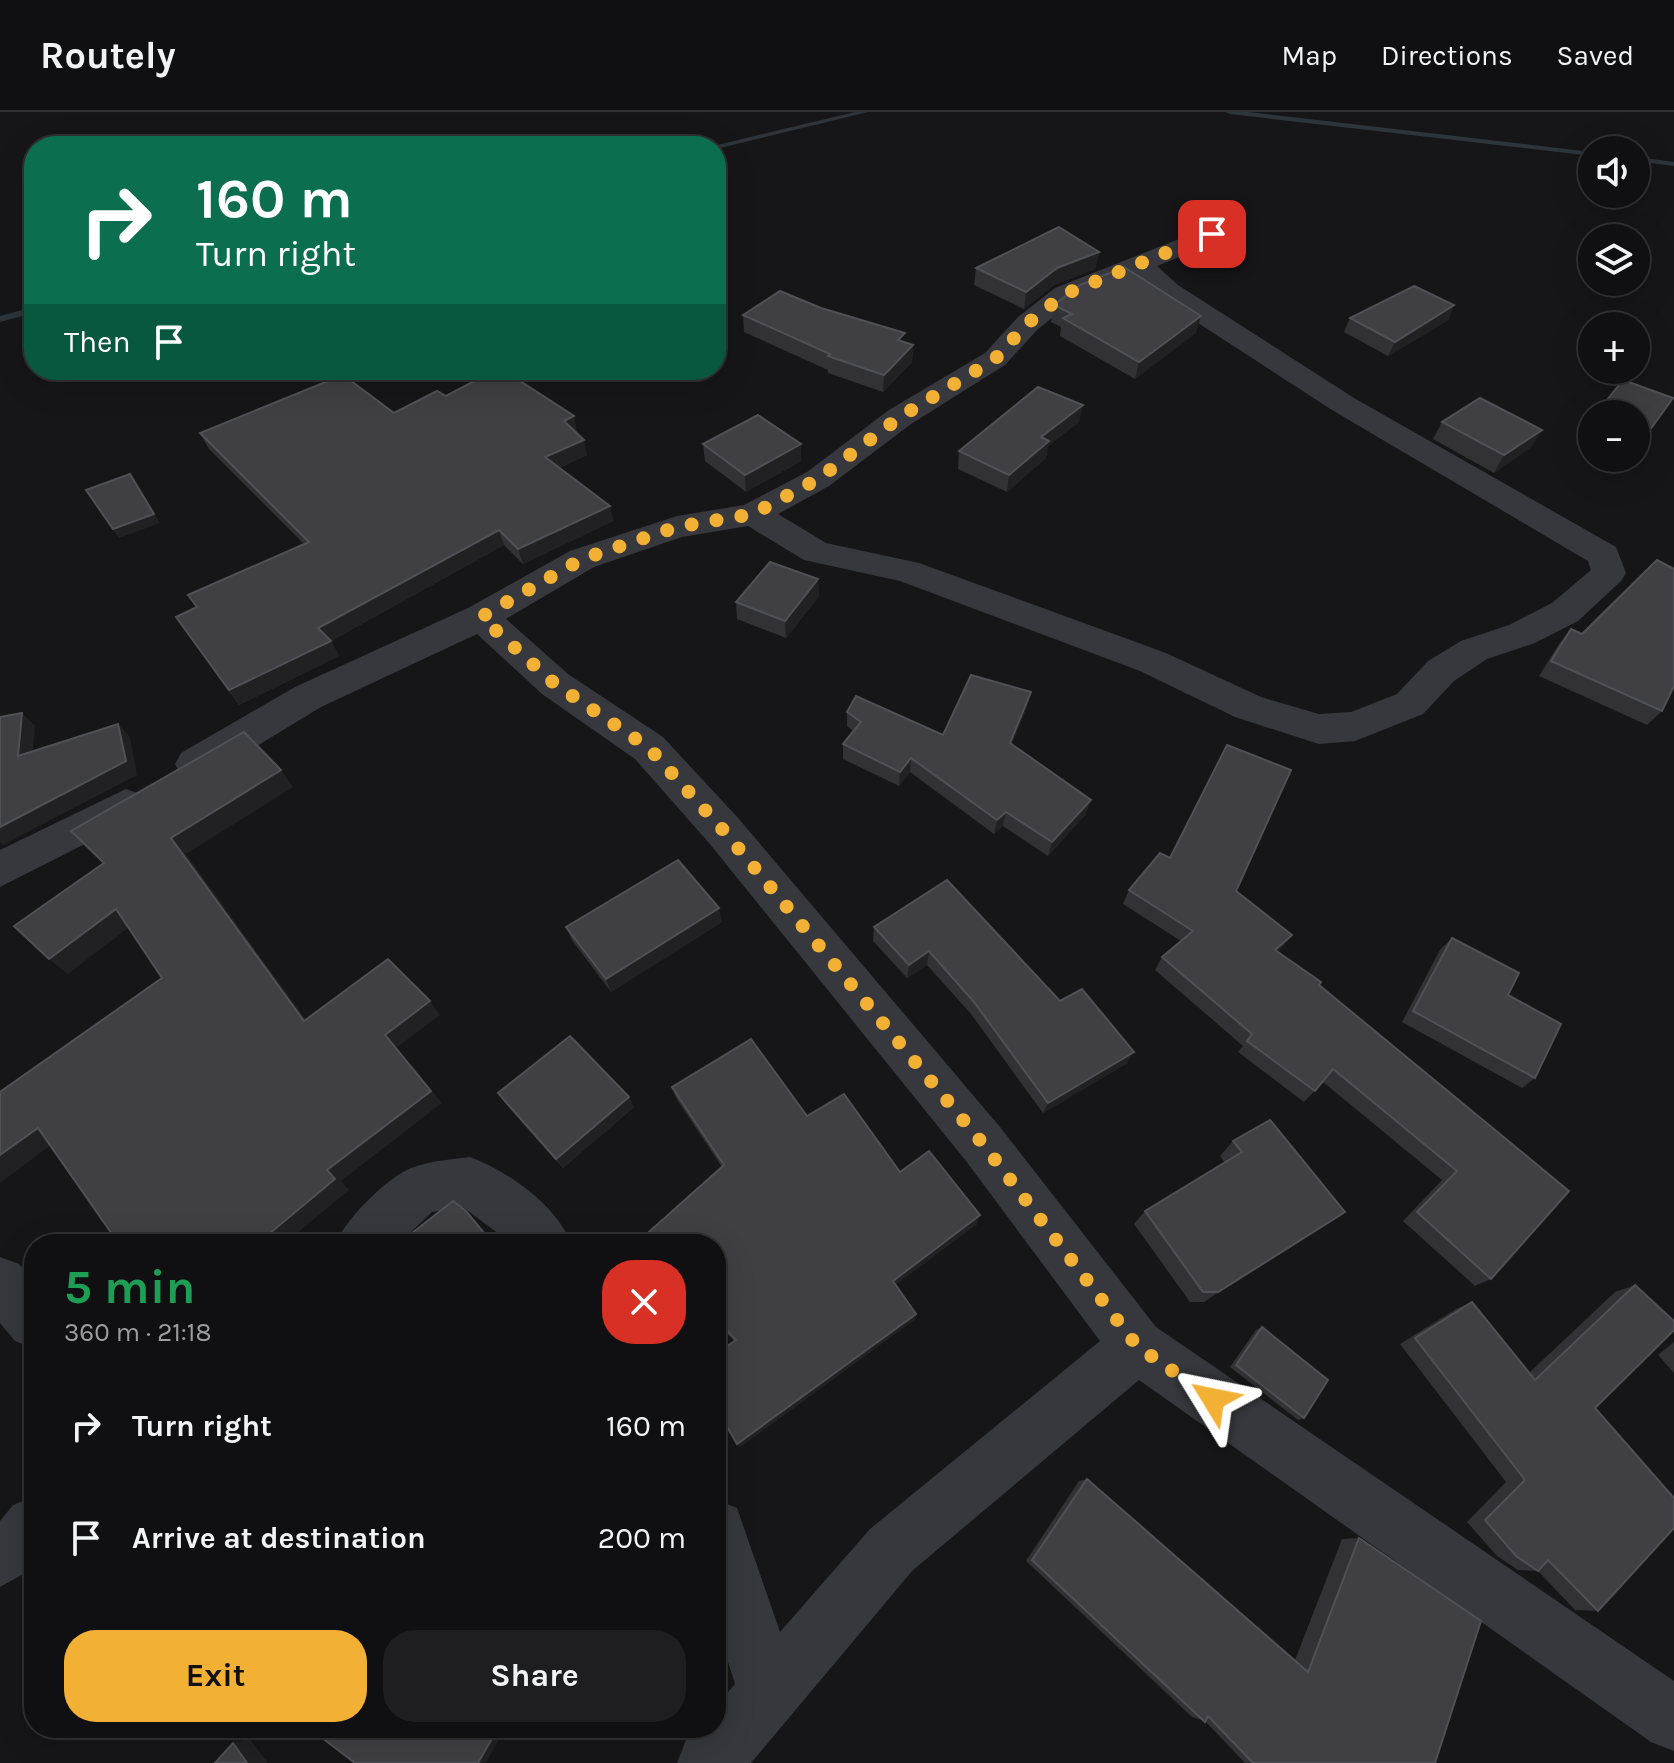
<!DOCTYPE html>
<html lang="en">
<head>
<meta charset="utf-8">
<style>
	body { margin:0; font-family:Karla,sans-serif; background:#1e1e20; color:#f1f3f6; height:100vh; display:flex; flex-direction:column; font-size:30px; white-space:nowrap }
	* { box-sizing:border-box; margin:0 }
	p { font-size:26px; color:#9c9d9f }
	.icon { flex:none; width:44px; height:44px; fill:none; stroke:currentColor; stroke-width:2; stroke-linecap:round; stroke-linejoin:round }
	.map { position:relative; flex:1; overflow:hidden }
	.drawer { position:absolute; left:24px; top:1122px; width:702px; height:504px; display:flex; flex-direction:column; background:#101012; border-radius:32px; box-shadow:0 8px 32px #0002,0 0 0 2px #303032 }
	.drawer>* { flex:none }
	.banner { position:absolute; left:24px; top:24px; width:702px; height:244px; border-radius:32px; box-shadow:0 8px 32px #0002,0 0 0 2px #303032; background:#0b6e4f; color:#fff; overflow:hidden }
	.controls { position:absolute; left:1578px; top:24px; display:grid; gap:16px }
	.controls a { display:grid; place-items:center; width:72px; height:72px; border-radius:50%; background:#101012; box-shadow:0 8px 32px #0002,0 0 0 2px #303032; font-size:40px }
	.pin { position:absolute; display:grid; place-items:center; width:68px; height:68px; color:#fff; margin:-34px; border-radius:16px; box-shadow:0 4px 12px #0006 }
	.me { position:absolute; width:88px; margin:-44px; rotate:305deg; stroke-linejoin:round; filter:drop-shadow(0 0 6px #0008) }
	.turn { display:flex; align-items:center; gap:28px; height:168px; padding:0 40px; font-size:36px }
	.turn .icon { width:104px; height:104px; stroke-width:2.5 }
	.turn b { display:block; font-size:56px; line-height:68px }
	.then { display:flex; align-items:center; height:76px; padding:0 40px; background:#0003; gap:16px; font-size:30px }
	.round { display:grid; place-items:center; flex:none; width:84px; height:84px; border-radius:32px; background:#1e1e20 }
	.overview { display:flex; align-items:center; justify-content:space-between; height:136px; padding:0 40px }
	h1 { font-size:48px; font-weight:700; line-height:60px; color:#1e9e55 }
	.action { display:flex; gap:16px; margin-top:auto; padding:16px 40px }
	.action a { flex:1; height:92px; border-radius:32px; background:#f2b134; color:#111; font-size:32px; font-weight:700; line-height:92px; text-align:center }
	.action a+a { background:#1e1e20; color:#f1f3f6 }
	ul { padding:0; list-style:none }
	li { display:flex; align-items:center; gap:24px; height:112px; padding:0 40px }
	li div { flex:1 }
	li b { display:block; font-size:30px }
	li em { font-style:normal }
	header { display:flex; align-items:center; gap:48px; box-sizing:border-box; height:112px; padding:0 40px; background:#101012; border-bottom:2px solid #303032 }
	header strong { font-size:38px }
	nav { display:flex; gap:44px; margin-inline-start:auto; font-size:28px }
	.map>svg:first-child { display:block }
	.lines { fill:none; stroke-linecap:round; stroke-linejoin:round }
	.stream { fill:#2c353c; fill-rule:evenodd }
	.street { fill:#37383d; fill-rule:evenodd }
	.wall { fill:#323236 }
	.shaded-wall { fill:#212124 }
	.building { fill:#3f3f44; stroke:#4f5156; stroke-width:2 }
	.route { stroke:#f2b134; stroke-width:14; stroke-dasharray:0 25.2 }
</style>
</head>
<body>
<header>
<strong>Routely</strong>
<nav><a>Map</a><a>Directions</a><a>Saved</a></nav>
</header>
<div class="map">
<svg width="1674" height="1651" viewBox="0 0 1674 1651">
	<rect width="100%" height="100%" fill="#161618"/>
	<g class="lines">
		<g class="stream">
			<path d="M855,0H868L716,37V34H713Z"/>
			<path d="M1226,0H1249L1592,40V44L1230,2Z"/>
			<path d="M1636,45L1674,50V54L1636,49Z"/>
			<path d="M34,195V201L0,210V204Z"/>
		</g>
		<g class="street">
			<path d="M1212,114L1221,116L1225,122L1221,128L1157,154L1178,173L1354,286L1616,435L1626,461L1621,469L1578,509L1535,531L1487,547L1454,569L1423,602L1355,629L1319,632L1235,605L1140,559L900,469L804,448L748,414L682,425L594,455L506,507L568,562L663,625L739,707L1000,1015L1156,1215L1674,1569V1639L1651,1630L1139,1268L912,1459L751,1651H677L686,1628L697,1616H716V1594L735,1572L716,1512V1388L737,1396L780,1520L870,1417L1100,1229L966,1049L709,731L635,647L542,582L477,522L321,595L209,663L195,667L181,663L175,652L181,641L295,575L468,496L570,439L677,404L744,393L807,360L889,298L985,241L1018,205L1055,176ZM1135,163L1158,185L1332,298L1588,449L1591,458L1552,491L1509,513L1461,529L1428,549L1397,582L1351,600L1319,602L1261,585L1166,541L919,451L826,431L778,402L829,374L911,312L1005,253L1038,217L1075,188Z"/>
			<path d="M126,677L140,682L146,693L140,704L0,775V738Z"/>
			<path d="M470,1045C509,1060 555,1092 572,1132H512L463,1095L432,1100L398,1132H335C345,1109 380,1073 403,1060C422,1049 448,1048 470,1045Z"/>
			<path d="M0,1145L19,1152L34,1170V1237L15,1229L0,1211Z"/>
			<path d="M34,1385V1456L0,1475V1409L13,1393Z"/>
		</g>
	</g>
	<g class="wall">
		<path d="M1099,140L1095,157L1054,173L1024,197L974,173L976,156Z"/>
		<path d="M1054,193L1196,221L1135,267L1060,224L1061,215L1051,210Z"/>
		<path d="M1454,193L1448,208L1388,244L1344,220L1350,206Z"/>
		<path d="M743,203L904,230L913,233L912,250L883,280L828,261V258L744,220Z"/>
		<path d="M446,284L577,319L576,320L587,343L559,356L610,394L613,409L523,452L504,433L331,529L339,544L239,593L176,505L196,495L188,483L304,432L209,337L200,321L394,301Z"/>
		<path d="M1592,307V337L1576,330Z"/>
		<path d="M1079,310L1048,334L1046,346L1007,380L958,357L959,339Z"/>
		<path d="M1442,310L1542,318L1531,335L1494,361L1433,327Z"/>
		<path d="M703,332L801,349L746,380L705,349Z"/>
		<path d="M1616,346H1630L1627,350Z"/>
		<path d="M818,467L819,484L786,526L737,507L736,490Z"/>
		<path d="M1571,517L1582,522L1662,599L1647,613L1539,564L1559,532Z"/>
		<path d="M1031,580L1027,595L1012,632L1086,702L1048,744L1003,714L994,722L910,660L899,674L843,647V632L853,619L847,614V600L943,623Z"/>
		<path d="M1170,746L1236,779L1292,823L1278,840L1569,1079L1491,1167L1475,1174L1403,1109L1442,1068L1323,970L1304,990L1238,940L1243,934L1155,858L1162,845L1181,829L1123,792L1129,778Z"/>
		<path d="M722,810L611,880L572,828L566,815Z"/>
		<path d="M874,815L1060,889L1127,951L1043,1001L971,902L927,853L907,866L873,829Z"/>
		<path d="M1452,826L1508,883L1535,966L1522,976L1402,910L1440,838Z"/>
		<path d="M672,975L807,1004L900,1060L977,1112L895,1173L916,1202L914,1208L740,1335L737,1332L734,1229L716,1210V1132H644L641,1127L722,1055L676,986Z"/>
		<path d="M498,981L629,985L634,995L563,1056L506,992Z"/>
		<path d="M1233,1029L1327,1112L1204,1190H1190L1134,1112L1145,1099L1225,1051L1220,1044Z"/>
		<path d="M1635,1173L1595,1296L1598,1499L1575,1498L1538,1459L1518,1458L1497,1444L1467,1410L1506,1370L1400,1232L1456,1197L1472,1190L1529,1261L1615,1180Z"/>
		<path d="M1262,1215L1304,1306L1298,1308L1230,1255L1256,1218Z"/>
		<path d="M1674,1230V1261L1658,1243Z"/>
		<path d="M1087,1367L1295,1548L1342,1427L1359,1426L1435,1651H1245L1205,1609L1192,1605L1026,1449L1079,1369Z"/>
	</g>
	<g class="shaded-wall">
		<path d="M1099,140L1095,157L1054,173L1024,197L1026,180L1057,156Z"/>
		<path d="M1454,193L1448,208L1388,244L1395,230Z"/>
		<path d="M1201,204L1196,221L1135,267L1139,250Z"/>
		<path d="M913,233L912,250L883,280L884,263Z"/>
		<path d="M1083,293L1079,310L1048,334L1046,346L1007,380L1009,363L1041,325Z"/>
		<path d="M574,304L577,319L567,324L564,309Z"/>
		<path d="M1542,318L1531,335L1494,361L1504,343Z"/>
		<path d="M584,328L587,343L549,360L545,345Z"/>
		<path d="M801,332V349L746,380L745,363Z"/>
		<path d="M130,362L160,411L119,426L113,417Z"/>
		<path d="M610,394L613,409L523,452L518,437Z"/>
		<path d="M499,418L504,433L327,531L318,516Z"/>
		<path d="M818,467L819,484L786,526L785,509Z"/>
		<path d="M331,529L339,544L239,593L229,578Z"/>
		<path d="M1031,580L1027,595L1007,645L1010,631Z"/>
		<path d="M22,601L35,614L31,657L18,644Z"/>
		<path d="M118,612L130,625L137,663L3,733L0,730V715Z"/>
		<path d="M911,646L910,660L899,674L900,660Z"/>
		<path d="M281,658L293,675L186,742L317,923L304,909L171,726Z"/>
		<path d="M1091,688L1086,702L1048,744L1052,730Z"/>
		<path d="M1006,700L1003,714L994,722L997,708Z"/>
		<path d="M719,796L722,810L611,880L606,867Z"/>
		<path d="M116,797L132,813L68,862L49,847Z"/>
		<path d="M1292,823L1282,836L1266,852L1275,838Z"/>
		<path d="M929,839L927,853L907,866L909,853Z"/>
		<path d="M430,889L440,903L396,936L442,991L341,1069L349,1078L284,1132H245L327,1058L385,923Z"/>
		<path d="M1134,940L1127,951L1043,1001L1048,991Z"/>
		<path d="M629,985L634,995L563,1056L556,1047Z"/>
		<path d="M38,1016L59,1027L0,1071V1043Z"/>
		<path d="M466,1099L475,1108L495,1132H493Z"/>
		<path d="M1345,1100L1327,1112L1204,1190L1218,1180Z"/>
		<path d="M980,1103L977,1112L891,1176L893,1169Z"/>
		<path d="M916,1202L914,1208L740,1335L737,1332Z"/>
		<path d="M498,1616H505L486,1651H478Z"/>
		<path d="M249,1626L268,1651H247L233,1631Z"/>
	</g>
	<g class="building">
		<path d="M1059,115L1099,140L1057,156L1026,180L976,156Z"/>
		<path d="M1124,155L1201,204L1139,250L1063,206L1072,202L1054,193L1080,173Z"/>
		<path d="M1414,174L1454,193L1395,230L1350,206Z"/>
		<path d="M780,179L821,196L905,221L898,228L913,233L884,263L828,244L830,242L743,203Z"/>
		<path d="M495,258H503L574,304L564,309L584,328L545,345L610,394L518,437L499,418L318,516L331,529L229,578L176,505L197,495L188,483L309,430L200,321L343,263L394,301L437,279L446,284Z"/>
		<path d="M1623,268L1673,286L1639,333L1636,332V302H1596Z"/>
		<path d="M1038,275L1083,293L1041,325L1049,329L1009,363L959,339Z"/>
		<path d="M1480,286L1542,318L1504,343L1442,310Z"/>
		<path d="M758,303L801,332L745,363L703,332Z"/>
		<path d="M1592,307V315L1587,313Z"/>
		<path d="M130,362L154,402L113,417L86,378Z"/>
		<path d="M1657,448L1674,457V574L1662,599L1551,549L1571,517L1582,522Z"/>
		<path d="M770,450L818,467L785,509L736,490Z"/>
		<path d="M971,563L1031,580L1010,631L1091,688L1052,730L1006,700L997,708L911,646L900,660L843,632L861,610L847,600L856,584L943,623Z"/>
		<path d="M22,601L18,644L118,612L126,649L0,715V605Z"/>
		<path d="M244,620L281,658L171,726L304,909L388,847L430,889L385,923L431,979L327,1058L335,1067L257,1132L252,1127L245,1132H119L38,1016L0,1043V980L162,866L116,797L49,847L14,814L104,751L71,719Z"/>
		<path d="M1227,633L1291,658L1236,779L1292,823L1275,838L1321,870L1319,873L1569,1079L1491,1167L1417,1100L1457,1059L1333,957L1315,979L1247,929L1252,922L1162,845L1193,819L1129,778L1160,741L1170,746Z"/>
		<path d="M678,748L719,796L606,867L566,815Z"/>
		<path d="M947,768L1060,889L1082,877L1134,940L1048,991L974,890L929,839L909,853L874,815Z"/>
		<path d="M1452,826L1519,861L1508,883L1561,912L1535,966L1413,899Z"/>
		<path d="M570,924L629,985L556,1047L498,981Z"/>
		<path d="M751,927L807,1004L844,982L900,1060L929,1039L980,1103L893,1169L916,1202L737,1332L716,1296V1242L736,1228L716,1207V1132H646L641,1127L724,1053L672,975Z"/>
		<path d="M1270,1008L1345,1100L1218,1180H1203L1145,1099L1242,1040L1233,1029Z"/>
		<path d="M453,1089L466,1099L493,1132H398Z"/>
		<path d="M1635,1173L1674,1209V1218L1595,1296L1674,1386V1416L1598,1499L1548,1448L1538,1459L1516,1444L1485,1408L1525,1368L1415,1226L1472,1190L1535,1268Z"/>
		<path d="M1262,1215L1328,1268L1304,1306L1236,1253Z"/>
		<path d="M1087,1367L1308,1560L1359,1426L1481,1509L1435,1651H1253L1208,1604L1205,1610L1032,1448Z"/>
		<path d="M309,1616H498L478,1651H355Z"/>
		<path d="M233,1631L247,1651H215Z"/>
	</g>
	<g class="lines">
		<path class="route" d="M1212,122L1065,182L1028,211L995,247L900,305L818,367L753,402L677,415L582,447L481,505L555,572L649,636L724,719L983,1032L1137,1234L1213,1287"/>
	</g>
</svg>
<div class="controls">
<a><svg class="icon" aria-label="sound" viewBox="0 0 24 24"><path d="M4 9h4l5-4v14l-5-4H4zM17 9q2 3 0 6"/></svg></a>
<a><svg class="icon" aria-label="layers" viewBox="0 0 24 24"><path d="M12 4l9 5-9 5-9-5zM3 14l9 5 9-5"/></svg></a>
<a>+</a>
<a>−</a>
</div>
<div class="pin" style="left:1212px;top:122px;background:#d93025"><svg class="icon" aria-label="arrive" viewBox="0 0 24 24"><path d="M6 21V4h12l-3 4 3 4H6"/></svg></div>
<svg class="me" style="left:1213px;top:1287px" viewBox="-20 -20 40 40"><path d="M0-17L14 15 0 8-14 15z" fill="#f2b134" stroke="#fff" stroke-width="4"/></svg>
<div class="banner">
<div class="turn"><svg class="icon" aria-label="right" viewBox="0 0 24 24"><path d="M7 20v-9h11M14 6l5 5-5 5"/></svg><div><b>160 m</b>Turn right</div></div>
<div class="then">Then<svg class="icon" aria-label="arrive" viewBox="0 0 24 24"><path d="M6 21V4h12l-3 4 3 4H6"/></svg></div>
</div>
<section class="drawer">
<div class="overview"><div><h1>5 min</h1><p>360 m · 21:18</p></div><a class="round" style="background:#d93025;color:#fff"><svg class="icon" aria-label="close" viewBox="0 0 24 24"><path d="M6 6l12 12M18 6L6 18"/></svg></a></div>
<ul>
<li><svg class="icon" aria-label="right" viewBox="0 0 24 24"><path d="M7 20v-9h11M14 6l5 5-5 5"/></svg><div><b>Turn right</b></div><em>160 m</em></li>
<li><svg class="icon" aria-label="arrive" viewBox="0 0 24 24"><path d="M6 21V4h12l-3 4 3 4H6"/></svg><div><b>Arrive at destination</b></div><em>200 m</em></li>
</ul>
<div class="action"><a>Exit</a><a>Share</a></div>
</section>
</div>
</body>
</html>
